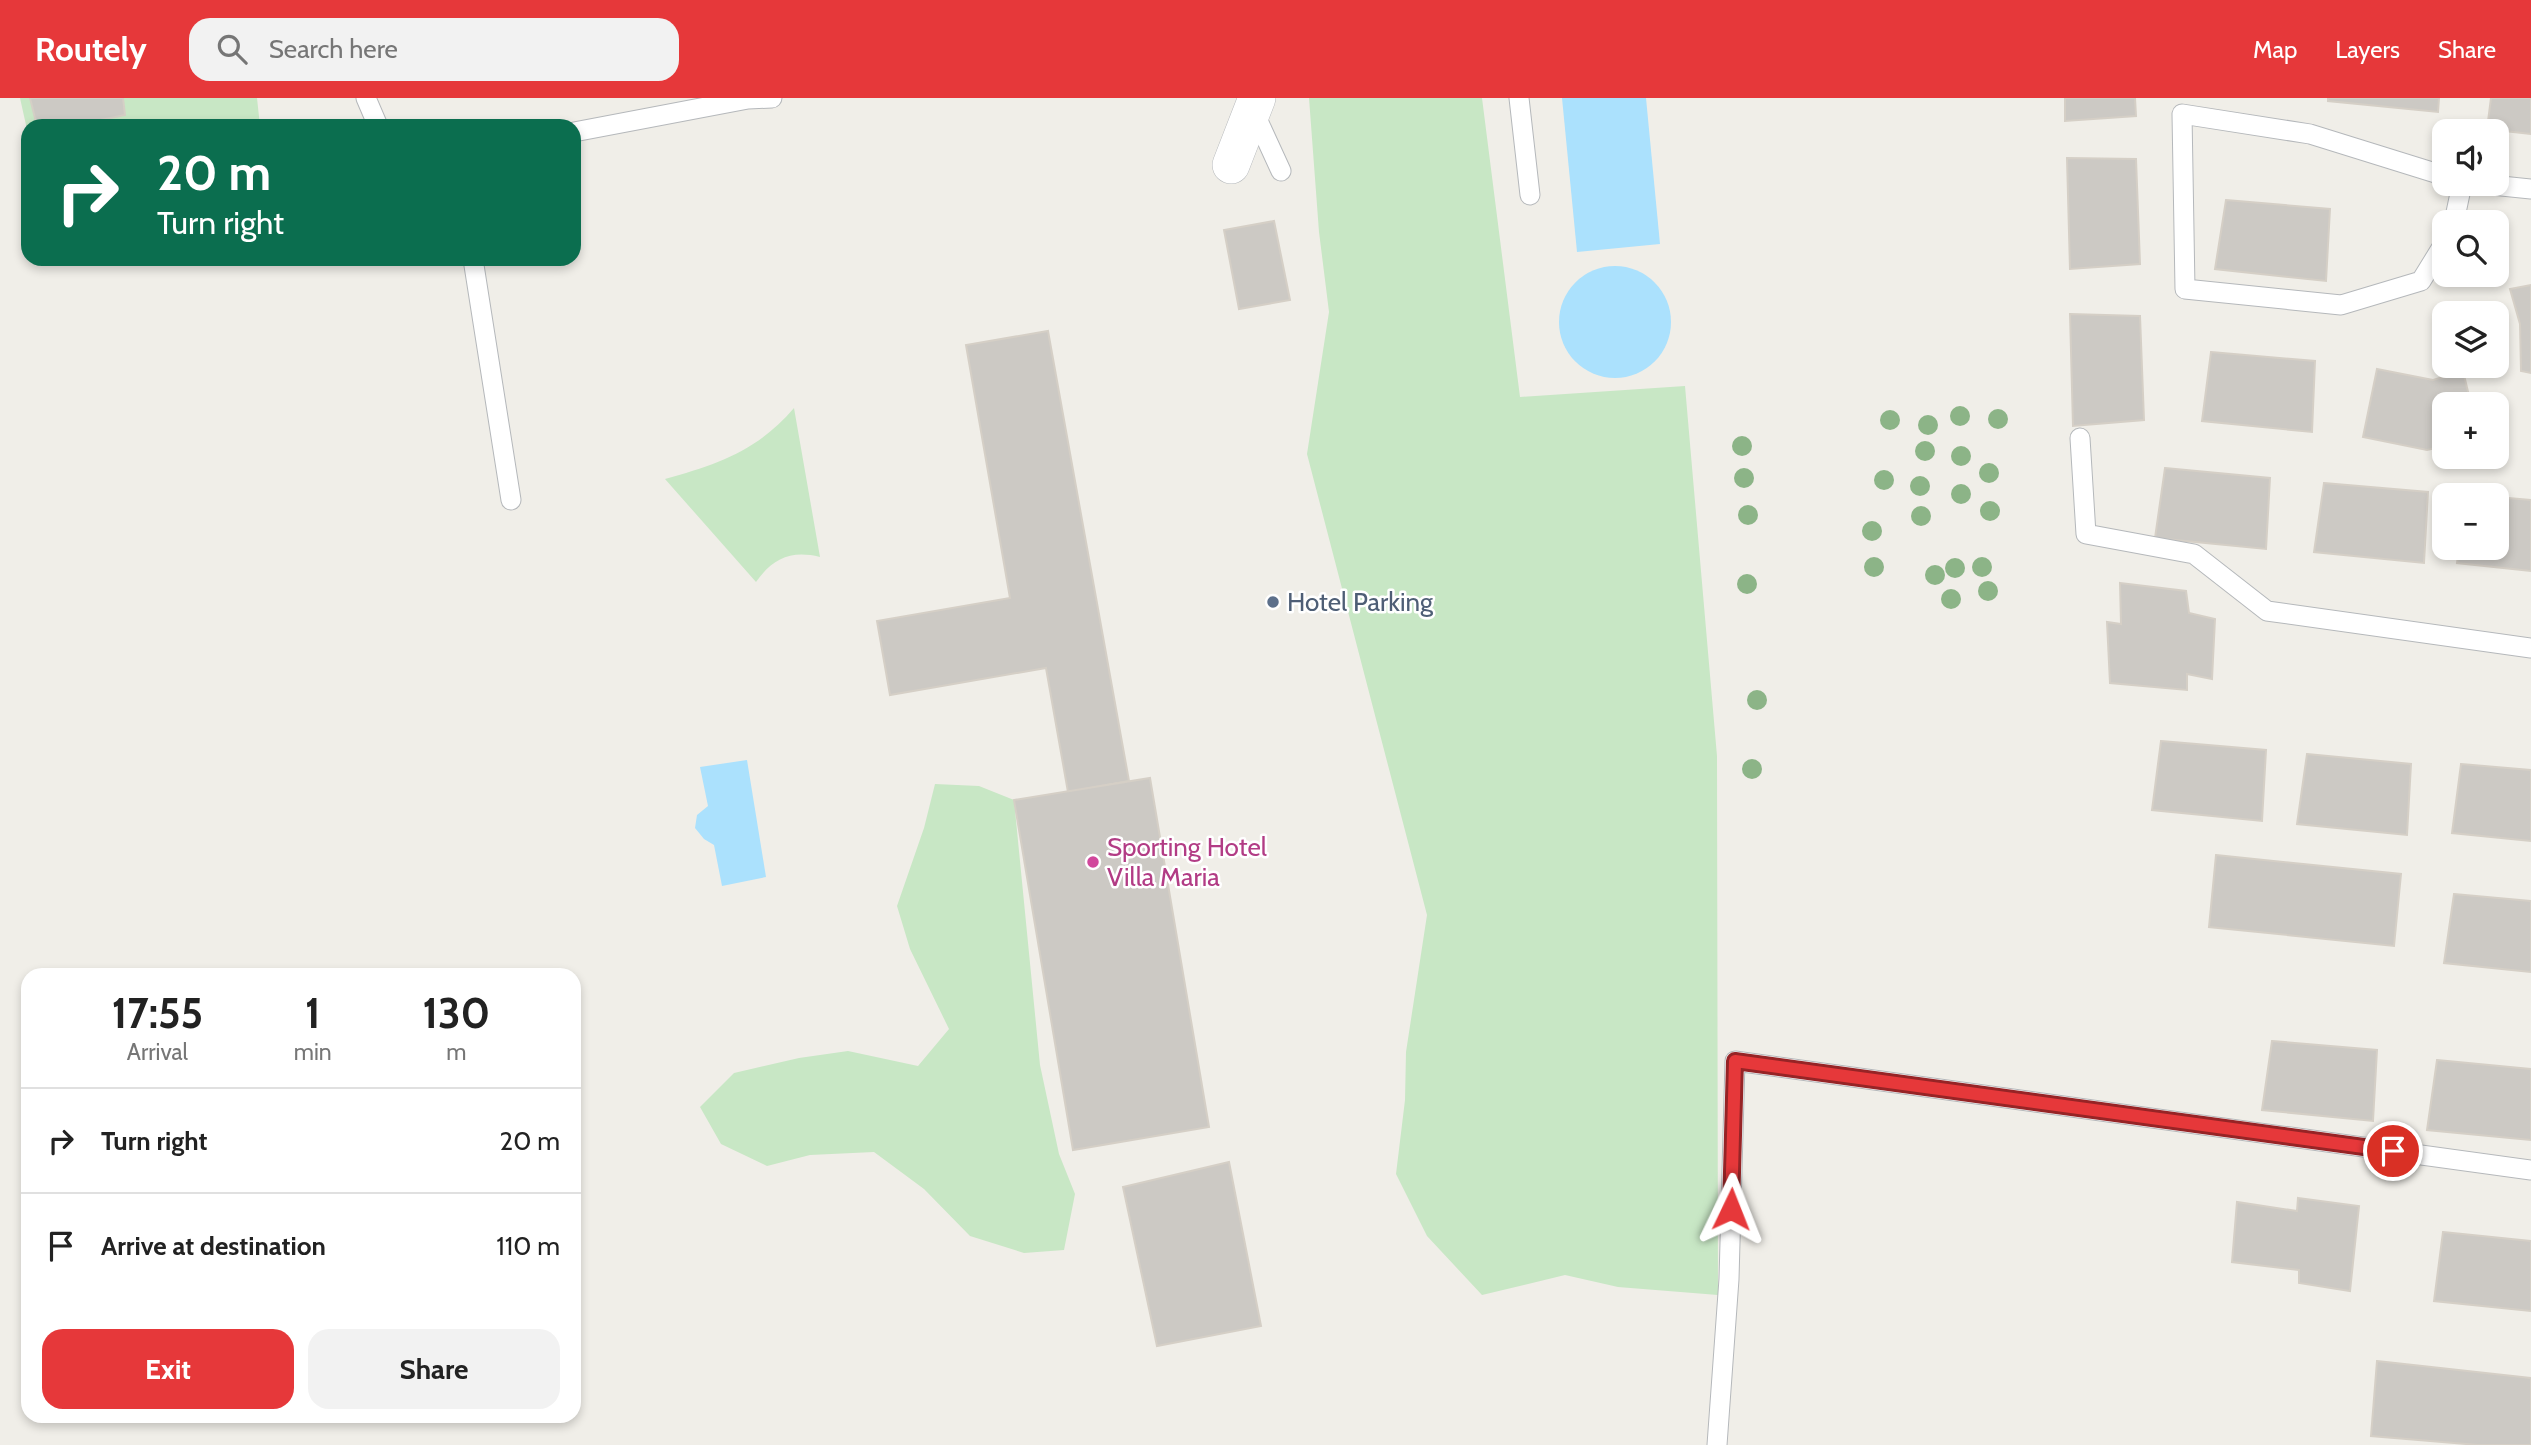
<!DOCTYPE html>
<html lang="en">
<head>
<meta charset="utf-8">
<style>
	body { margin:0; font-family:Cabin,sans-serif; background:#f2f2f2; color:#222; height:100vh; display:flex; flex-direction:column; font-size:26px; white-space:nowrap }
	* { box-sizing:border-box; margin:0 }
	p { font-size:23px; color:#767676 }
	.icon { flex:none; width:38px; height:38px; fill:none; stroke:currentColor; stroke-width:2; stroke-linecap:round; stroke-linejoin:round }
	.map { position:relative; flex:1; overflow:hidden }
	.drawer { position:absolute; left:21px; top:870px; width:560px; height:455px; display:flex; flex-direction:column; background:#fff; border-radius:21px; box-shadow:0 4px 10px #0003 }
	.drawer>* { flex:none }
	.banner { position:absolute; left:21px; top:21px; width:560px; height:147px; border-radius:21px; box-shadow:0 4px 10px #0003; background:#0b6e4f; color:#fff; overflow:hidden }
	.tools { position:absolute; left:2432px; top:21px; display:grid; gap:14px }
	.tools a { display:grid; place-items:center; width:77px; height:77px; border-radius:14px; background:#fff; box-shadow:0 4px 10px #0003; font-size:35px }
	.pin { position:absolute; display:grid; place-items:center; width:60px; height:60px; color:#fff; margin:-30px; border:4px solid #fff; border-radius:50%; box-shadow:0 2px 7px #0007 }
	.me { position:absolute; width:77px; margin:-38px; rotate:2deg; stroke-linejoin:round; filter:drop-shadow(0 0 5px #0008) }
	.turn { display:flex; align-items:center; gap:24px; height:147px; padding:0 21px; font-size:32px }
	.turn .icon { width:91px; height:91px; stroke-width:2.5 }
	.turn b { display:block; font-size:49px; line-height:60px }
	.eta { display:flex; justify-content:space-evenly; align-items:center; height:119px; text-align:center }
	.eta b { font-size:42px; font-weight:800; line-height:49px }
	.primary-button { display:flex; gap:14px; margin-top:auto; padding:14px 21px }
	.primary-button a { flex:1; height:80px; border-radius:21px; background:#e6383a; color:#fff; font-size:28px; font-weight:800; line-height:80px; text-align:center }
	.primary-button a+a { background:#f2f2f2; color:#222 }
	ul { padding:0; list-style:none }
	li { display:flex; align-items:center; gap:21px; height:105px; padding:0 21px; border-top:2px solid #e0e0e0 }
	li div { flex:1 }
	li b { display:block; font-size:26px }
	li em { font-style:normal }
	header { display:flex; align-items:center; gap:42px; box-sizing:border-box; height:98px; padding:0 35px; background:#e6383a; color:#fff }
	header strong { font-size:33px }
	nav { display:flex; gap:38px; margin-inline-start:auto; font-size:24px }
	.search { width:490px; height:63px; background:#f2f2f2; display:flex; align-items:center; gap:18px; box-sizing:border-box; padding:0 24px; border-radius:21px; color:#767676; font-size:26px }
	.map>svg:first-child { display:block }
	.green { fill:#c8e7c5 }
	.water { fill:#abe1fd }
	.building { fill:#ccc9c4; stroke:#d5cfc6; stroke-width:2 }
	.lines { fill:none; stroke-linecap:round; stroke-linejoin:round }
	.service-casing { stroke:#b5b8bb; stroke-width:21 }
	.minor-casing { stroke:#b5b8bb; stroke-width:38 }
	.service { stroke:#fff; stroke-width:19 }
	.minor { stroke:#fff; stroke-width:37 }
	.tree { fill:#8cb487 }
	.route-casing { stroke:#962426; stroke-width:18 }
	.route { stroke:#e6383a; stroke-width:12 }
	.service-dot { fill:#5c6f8a; stroke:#fff; stroke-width:2.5 }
	.hotel-dot { fill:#d1479c; stroke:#fff; stroke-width:2.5 }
	.labels { text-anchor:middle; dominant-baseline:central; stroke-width:5; stroke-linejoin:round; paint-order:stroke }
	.service-label { font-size:26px; fill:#4e5e75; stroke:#fff; text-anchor:start }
	.hotel-label { font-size:26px; fill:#b23c85; stroke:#fff; text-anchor:start }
</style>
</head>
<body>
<header>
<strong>Routely</strong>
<div class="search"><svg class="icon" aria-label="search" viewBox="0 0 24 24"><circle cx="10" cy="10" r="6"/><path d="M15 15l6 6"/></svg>Search here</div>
<nav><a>Map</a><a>Layers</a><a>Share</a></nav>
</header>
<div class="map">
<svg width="2531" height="1347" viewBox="0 0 2531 1347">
	<rect width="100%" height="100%" fill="#f0eee8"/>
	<g class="green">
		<path d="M20,0H257L260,28H28V36Z"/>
		<path d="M1309,0H1482L1520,299L1685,288L1717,658L1718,1197L1618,1189L1565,1177L1482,1197L1427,1138L1396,1076L1405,1002L1406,954L1427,817L1307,356L1329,214L1319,134Z"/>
		<path d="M794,310L820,459C791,452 773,460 756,484L665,381C718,366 757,353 794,310Z"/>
		<path d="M935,686L979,688L1014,702L1040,967L1059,1056L1075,1096L1064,1152L1024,1155L970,1138L924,1091L874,1054L810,1057L767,1068L721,1046L700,1009L734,975L799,960L848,953L918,968L949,931L910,851L897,808L924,730Z"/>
	</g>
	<g class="water">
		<path d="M1562,0H1646L1660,146L1577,154Z"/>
		<circle cx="1615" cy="224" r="56"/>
		<path d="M747,662L766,779L722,788L714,747L704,741L695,730L697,717L708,708L700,669Z"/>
	</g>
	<g class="building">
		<path d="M30,0H123L125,17L71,28H37Z"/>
		<path d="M2065,0H2135L2136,18L2065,23Z"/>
		<path d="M2328,0H2439L2438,14L2328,3Z"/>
		<path d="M2491,0H2531V36L2487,31Z"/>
		<path d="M2067,60L2136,61L2140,166L2070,171Z"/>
		<path d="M2226,102L2330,111L2326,183L2215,171Z"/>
		<path d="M1274,123L1290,202L1239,211L1224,132Z"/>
		<path d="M2531,187V275L2521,273L2520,226L2510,191Z"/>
		<path d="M2070,216L2140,218L2144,322L2073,328Z"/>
		<path d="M1048,233L1129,683L1068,694L1046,570L890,597L877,523L1010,500L966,247Z"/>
		<path d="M2211,254L2315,263L2312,334L2202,323Z"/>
		<path d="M2377,271L2433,282L2463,273L2471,306H2445V348L2427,352L2363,339Z"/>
		<path d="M2165,370L2270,380L2266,451L2155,440Z"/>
		<path d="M2324,385L2428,394L2424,465L2314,454Z"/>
		<path d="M2497,399L2531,402V473L2457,465L2459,450H2497Z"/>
		<path d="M2120,485L2186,493L2189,515L2215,521L2212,581L2187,576V592L2110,585L2107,524L2121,526Z"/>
		<path d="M2161,643L2266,652L2262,723L2152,712Z"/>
		<path d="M2307,656L2411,666L2407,737L2297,726Z"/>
		<path d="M2461,666L2531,672V743L2452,735Z"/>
		<path d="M1150,680L1209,1029L1073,1052L1014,702Z"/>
		<path d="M2216,757L2401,776L2394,848L2209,829Z"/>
		<path d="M2454,796L2531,803V874L2444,865Z"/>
		<path d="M2272,943L2377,952L2373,1023L2262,1012Z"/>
		<path d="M2437,962L2531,971V1042L2427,1032Z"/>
		<path d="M1229,1064L1261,1228L1157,1248L1123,1089Z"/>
		<path d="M2298,1100L2359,1108L2350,1193L2299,1185V1172L2232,1164L2237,1104L2297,1113Z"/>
		<path d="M2443,1134L2531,1143V1213L2434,1203Z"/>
		<path d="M2377,1263L2531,1280V1347H2478L2371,1338Z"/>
	</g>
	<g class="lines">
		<defs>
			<g id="service">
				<path d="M366,0L378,28"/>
				<path d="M1519,0L1530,97"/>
				<path d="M1253,12L1281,73"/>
				<path d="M574,34L748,1L772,0"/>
				<path d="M2445,78L2310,36L2182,16L2185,191L2341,207L2421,183L2445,144"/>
				<path d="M2482,86L2531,91"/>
				<path d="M2454,124L2462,86"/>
				<path d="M473,161L511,402"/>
				<path d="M2080,340L2086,436L2194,456L2267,513L2531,550"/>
				<path d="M1717,1347L1729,1181L1735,963L2531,1072"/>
			</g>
			<path id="minor" d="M1231,67L1257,0"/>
		</defs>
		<use href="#service" class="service-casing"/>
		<use href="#minor" class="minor-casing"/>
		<use href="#service" class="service"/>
		<use href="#minor" class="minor"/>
	</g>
	<g class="tree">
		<circle cx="1960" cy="318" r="10"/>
		<circle cx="1998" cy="321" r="10"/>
		<circle cx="1890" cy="322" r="10"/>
		<circle cx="1928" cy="327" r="10"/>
		<circle cx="1742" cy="348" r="10"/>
		<circle cx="1925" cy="353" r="10"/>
		<circle cx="1961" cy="358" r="10"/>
		<circle cx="1989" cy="375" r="10"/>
		<circle cx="1744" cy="380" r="10"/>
		<circle cx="1884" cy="382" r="10"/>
		<circle cx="1920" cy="388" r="10"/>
		<circle cx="1961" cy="396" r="10"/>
		<circle cx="1990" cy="413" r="10"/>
		<circle cx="1748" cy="417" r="10"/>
		<circle cx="1921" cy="418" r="10"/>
		<circle cx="1872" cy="433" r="10"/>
		<circle cx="1874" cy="469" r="10"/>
		<circle cx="1982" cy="469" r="10"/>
		<circle cx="1955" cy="470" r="10"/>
		<circle cx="1935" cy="477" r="10"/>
		<circle cx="1747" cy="486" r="10"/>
		<circle cx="1988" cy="493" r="10"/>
		<circle cx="1951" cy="501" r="10"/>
		<circle cx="1757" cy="602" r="10"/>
		<circle cx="1752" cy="671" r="10"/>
	</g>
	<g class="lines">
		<defs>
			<path id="route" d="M1731,1111L1735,963L2393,1053"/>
		</defs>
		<use href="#route" class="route-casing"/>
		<use href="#route" class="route"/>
	</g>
	<circle class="service-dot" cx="1273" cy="504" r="7"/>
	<circle class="hotel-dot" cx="1093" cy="764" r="7"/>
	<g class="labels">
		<g class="service-label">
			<text x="1287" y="504">Hotel Parking</text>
		</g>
		<g class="hotel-label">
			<text x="1107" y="749">Sporting Hotel<tspan x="1107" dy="30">Villa Maria</tspan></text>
		</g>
	</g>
</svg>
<div class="tools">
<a><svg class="icon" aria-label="sound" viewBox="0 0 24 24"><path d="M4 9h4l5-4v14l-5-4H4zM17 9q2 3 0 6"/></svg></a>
<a><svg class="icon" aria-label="search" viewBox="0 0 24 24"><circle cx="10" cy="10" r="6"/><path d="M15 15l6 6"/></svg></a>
<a><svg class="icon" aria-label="layers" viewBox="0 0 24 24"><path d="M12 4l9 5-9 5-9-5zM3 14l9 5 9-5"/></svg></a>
<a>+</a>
<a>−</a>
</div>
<div class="pin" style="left:2393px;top:1053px;background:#d93025"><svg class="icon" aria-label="arrive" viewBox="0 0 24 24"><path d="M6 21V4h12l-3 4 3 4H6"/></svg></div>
<svg class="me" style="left:1731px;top:1111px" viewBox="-20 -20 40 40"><path d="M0-17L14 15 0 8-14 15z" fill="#e6383a" stroke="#fff" stroke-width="4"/></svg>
<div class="banner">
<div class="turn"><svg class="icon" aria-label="right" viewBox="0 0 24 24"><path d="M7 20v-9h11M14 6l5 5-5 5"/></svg><div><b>20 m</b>Turn right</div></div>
</div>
<section class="drawer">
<div class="eta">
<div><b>17:55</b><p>Arrival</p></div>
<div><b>1</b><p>min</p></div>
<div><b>130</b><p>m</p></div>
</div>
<ul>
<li><svg class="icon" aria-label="right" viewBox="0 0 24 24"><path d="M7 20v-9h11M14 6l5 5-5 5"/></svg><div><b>Turn right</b></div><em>20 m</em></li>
<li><svg class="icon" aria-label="arrive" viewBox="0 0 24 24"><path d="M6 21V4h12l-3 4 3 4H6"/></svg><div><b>Arrive at destination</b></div><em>110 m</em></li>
</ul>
<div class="primary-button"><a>Exit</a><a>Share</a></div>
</section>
</div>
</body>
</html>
